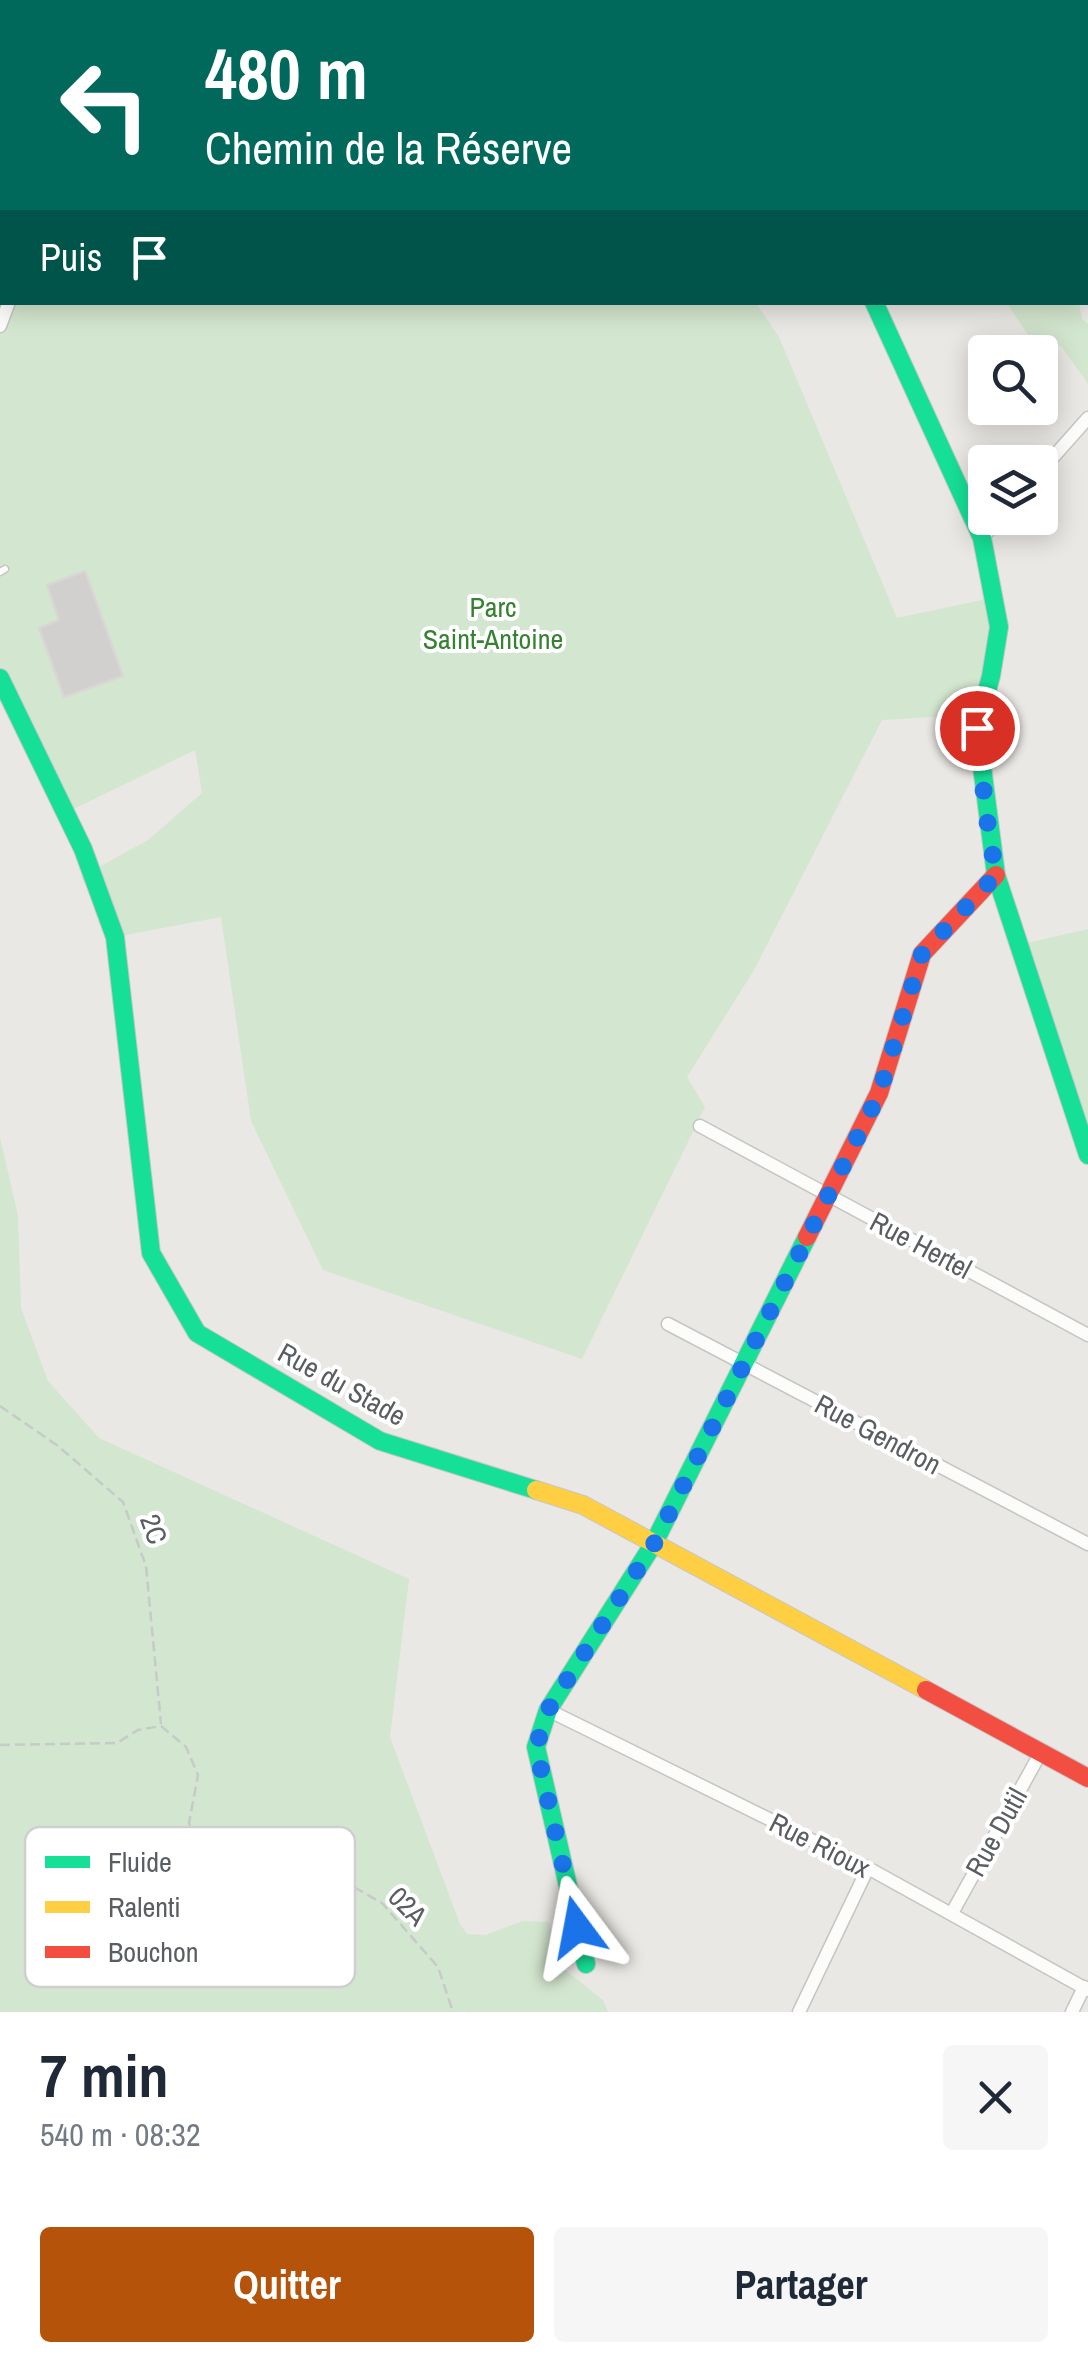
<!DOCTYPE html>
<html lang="fr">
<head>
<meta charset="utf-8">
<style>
	body { margin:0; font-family:"Archivo Narrow",sans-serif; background:#f6f6f7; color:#1f2937; height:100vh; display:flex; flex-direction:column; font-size:38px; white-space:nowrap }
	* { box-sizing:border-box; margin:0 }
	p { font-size:32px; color:#747a83 }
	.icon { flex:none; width:55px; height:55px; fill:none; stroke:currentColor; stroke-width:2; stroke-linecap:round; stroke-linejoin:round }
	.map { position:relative; height:2012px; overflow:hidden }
	.sheet { display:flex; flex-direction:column; background:#fff; flex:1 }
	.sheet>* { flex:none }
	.top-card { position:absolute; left:0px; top:0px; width:1090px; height:305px; box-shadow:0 5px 25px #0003; background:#00695c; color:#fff; overflow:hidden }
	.buttons { position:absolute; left:968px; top:335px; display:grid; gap:20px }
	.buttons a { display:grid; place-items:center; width:90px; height:90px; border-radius:10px; background:#fff; box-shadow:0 5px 25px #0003; font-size:50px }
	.pin { position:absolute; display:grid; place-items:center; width:85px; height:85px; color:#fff; margin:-42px; border:5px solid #fff; border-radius:50%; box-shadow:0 2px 10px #0007 }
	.me { position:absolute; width:110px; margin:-55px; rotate:347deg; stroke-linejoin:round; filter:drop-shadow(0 0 8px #0008) }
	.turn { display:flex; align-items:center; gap:35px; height:210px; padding:0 40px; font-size:45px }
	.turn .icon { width:130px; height:130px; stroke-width:2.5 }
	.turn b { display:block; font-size:70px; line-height:85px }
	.then { display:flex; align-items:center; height:95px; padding:0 40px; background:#0003; gap:20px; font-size:38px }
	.round { display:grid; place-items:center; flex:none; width:105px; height:105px; border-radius:10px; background:#f6f6f7 }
	.summary { display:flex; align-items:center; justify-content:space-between; height:170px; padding:0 40px }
	h1 { font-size:60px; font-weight:700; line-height:75px }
	.cta { display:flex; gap:20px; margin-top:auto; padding:20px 40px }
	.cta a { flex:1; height:115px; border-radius:10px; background:#b45309; color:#fff; font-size:40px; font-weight:700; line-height:115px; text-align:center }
	.cta a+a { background:#f6f6f7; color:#1f2937 }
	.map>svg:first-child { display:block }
	.green { fill:#d3e6cf }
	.building { fill:#d2d0ce; stroke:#d9d7d3; stroke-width:2.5 }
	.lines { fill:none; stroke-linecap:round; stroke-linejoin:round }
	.lane-casing { stroke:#c5c5c4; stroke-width:9 }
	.street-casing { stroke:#c5c5c4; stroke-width:15 }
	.fast-casing { stroke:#c6c6c6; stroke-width:20 }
	.slow-casing { stroke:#c6c6c6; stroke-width:20 }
	.jam-casing { stroke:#c6c6c6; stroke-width:20 }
	.path { stroke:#c5cbc7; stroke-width:2.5; stroke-dasharray:10 5; stroke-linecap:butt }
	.lane { stroke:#fcfcfb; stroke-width:6 }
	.street { stroke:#fcfcfb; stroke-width:12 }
	.fast { stroke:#16e098; stroke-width:18 }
	.slow { stroke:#ffcf43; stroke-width:18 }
	.jam { stroke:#f24e42; stroke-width:18 }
	.route { stroke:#1a73e8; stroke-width:18; stroke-dasharray:0 32.4 }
	.labels { text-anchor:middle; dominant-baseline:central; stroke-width:8; stroke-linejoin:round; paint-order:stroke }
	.park-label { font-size:28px; fill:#368132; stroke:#fff }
	.street-label { font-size:28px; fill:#5a5e62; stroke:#fff }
	.key { fill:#fff; stroke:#cecfd0; stroke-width:2.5 }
	.key-label { font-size:28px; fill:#5a5e62 }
</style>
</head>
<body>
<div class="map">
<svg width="1088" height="2012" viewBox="0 0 1088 2012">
	<rect width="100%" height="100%" fill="#eae8e4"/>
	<g class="green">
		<path d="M188,0H514L517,2H186Z"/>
		<path d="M3,303H756L779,337L897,618L996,597L982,714L882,720L754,970L687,1077L705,1107L582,1359L323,1270L251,1121L221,917L115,937L81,877L148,840L202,793L195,750L57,817L0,690V307Z"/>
		<path d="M1007,303H1079L1082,319L1088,324V384L1061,346L1030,338Z"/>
		<path d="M1088,929V1157L1014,946Z"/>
		<path d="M0,1137L18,1216L21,1308L48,1381L99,1438L409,1579L390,1737L460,1924L467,1934L485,1935L523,1921L549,1922L564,1969L603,2000L608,2012H0Z"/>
	</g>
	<path class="building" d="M85,571L123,676L64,697L39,628L59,620L47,585Z"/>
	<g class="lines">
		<defs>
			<path id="lane" d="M0,572L5,569"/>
			<g id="street">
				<path d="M17,0L21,2"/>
				<path d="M183,2L185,0"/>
				<path d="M0,226L2,228"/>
				<path d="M0,326L9,302"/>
				<path d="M1040,472L1088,418"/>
				<path d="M982,538L1000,518"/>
				<path d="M700,1126L1088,1335"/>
				<path d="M668,1324L1088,1544"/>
				<path d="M548,1710L868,1868L1088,1990"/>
				<path d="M952,1913L1041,1752"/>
				<path d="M799,2012L868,1868"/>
				<path d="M1072,2012L1084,1987"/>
			</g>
			<g id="fast">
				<path d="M874,302L982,538L999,627L991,676L977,728L996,875L1088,1155"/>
				<path d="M0,678L83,849L115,937L151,1253L197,1333L380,1441L536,1490"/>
				<path d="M586,1964L536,1747L548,1710L654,1543L807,1237"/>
			</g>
			<g id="slow">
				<path d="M637,0L639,2"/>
				<path d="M536,1490L583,1505L926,1690"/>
			</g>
			<g id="jam">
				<path d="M807,1237L879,1093L922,954L996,875"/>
				<path d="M926,1690L1088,1778"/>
			</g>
		</defs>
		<use href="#lane" class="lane-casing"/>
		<use href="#street" class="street-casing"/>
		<use href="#fast" class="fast-casing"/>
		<use href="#slow" class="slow-casing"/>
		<use href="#jam" class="jam-casing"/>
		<g class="path">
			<path d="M0,1406L58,1446L123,1502L146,1566L161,1724"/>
			<path d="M0,1745L117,1743L138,1730L161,1726L186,1747L198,1775L189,1823L199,1846L215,1868L241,1865L265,1853L297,1855L382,1903L438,1967L453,2012"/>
		</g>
		<use href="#lane" class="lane"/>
		<use href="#street" class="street"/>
		<use href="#fast" class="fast"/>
		<use href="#slow" class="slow"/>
		<use href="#jam" class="jam"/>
	</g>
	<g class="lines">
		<path class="route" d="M577,1927L536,1747L548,1710L654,1544L879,1094L922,954L996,875L986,813L977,728"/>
	</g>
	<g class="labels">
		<g class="park-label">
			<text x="493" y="607">Parc<tspan x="493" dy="32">Saint-Antoine</tspan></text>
		</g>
		<g class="street-label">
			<text transform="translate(921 1245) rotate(28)">Rue Hertel</text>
			<text transform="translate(342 1384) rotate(29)">Rue du Stade</text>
			<text transform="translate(878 1434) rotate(28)">Rue Gendron</text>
			<text transform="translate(154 1529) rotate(70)">2C</text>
			<text transform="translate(996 1832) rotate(-61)">Rue Dutil</text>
			<text transform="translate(820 1845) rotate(27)">Rue Rioux</text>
			<text transform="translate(408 1906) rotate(45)">02A</text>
		</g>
	</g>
	<rect x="25" y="1827" width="330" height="160" rx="15" class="key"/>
	<rect x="45" y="1856" width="45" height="12" fill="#16e098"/>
	<rect x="45" y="1901" width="45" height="12" fill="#ffcf43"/>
	<rect x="45" y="1946" width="45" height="12" fill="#f24e42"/>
	<g class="key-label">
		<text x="108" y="1872">Fluide</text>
		<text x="108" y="1917">Ralenti</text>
		<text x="108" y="1962">Bouchon</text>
	</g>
</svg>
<div class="buttons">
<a><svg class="icon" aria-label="search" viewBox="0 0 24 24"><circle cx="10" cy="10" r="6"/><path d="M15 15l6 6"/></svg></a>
<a><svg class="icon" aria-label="layers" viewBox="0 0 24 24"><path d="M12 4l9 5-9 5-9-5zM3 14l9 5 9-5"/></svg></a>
</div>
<div class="pin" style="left:977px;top:728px;background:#d93025"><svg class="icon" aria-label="arrive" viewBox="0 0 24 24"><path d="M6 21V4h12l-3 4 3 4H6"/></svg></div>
<svg class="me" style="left:577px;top:1927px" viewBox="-20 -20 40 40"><path d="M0-17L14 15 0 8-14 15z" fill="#1a73e8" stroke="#fff" stroke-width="4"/></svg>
<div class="top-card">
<div class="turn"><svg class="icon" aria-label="left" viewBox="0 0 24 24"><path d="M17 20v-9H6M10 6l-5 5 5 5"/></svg><div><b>480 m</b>Chemin de la Réserve</div></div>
<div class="then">Puis<svg class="icon" aria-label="arrive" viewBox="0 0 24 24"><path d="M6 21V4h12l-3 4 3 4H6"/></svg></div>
</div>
</div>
<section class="sheet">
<div class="summary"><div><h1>7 min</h1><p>540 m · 08:32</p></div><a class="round"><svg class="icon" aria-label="close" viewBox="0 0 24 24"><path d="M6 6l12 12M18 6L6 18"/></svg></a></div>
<div class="cta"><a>Quitter</a><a>Partager</a></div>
</section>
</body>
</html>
